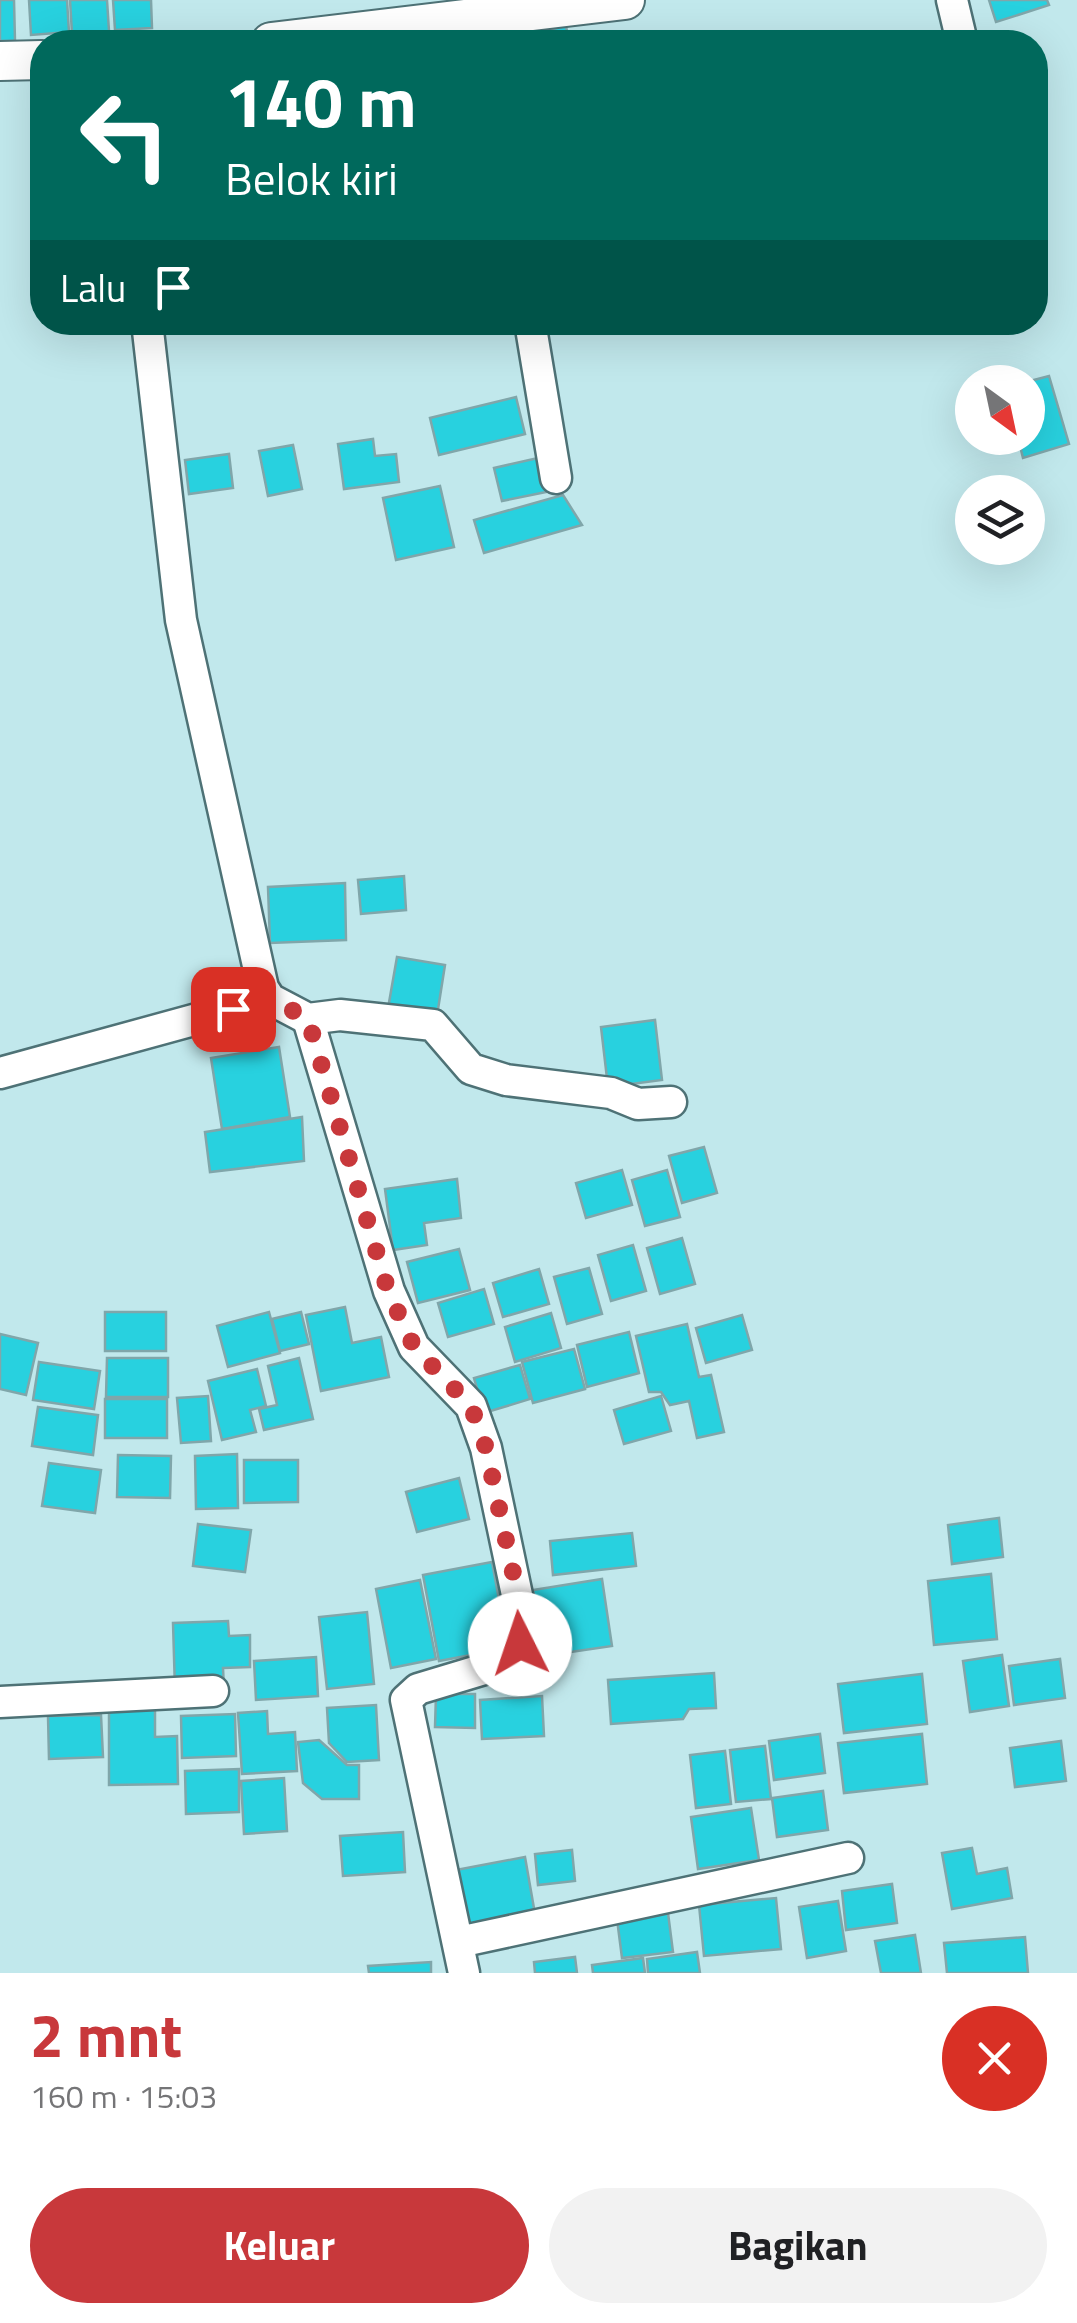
<!DOCTYPE html>
<html lang="id">
<head>
<meta charset="utf-8">
<style>
	body { margin:0; font-family:"Titillium Web",sans-serif; background:#f2f2f2; color:#202124; height:100vh; display:flex; flex-direction:column; font-size:38px; white-space:nowrap }
	* { box-sizing:border-box; margin:0 }
	p { font-size:32px; color:#757577 }
	.icon { flex:none; width:55px; height:55px; fill:none; stroke:currentColor; stroke-width:2; stroke-linecap:round; stroke-linejoin:round }
	.map { position:relative; height:1973px; overflow:hidden }
	.side { display:flex; flex-direction:column; background:#fff; flex:1 }
	.side>* { flex:none }
	.top-card { position:absolute; left:30px; top:30px; width:1018px; height:305px; border-radius:40px; box-shadow:0 10px 40px #0002; background:#00695c; color:#fff; overflow:hidden }
	.needle { width:65px; rotate:147deg }
	.controls { position:absolute; left:955px; top:365px; display:grid; gap:20px }
	.controls a { display:grid; place-items:center; width:90px; height:90px; border-radius:50%; background:#fff; box-shadow:0 10px 40px #0002; font-size:50px }
	.pin { position:absolute; display:grid; place-items:center; width:85px; height:85px; color:#fff; margin:-42px; border-radius:20px; box-shadow:0 5px 15px #0006 }
	.me { position:absolute; width:110px; margin:-55px; rotate:356deg; stroke-linejoin:round; filter:drop-shadow(0 0 8px #0008) }
	.turn { display:flex; align-items:center; gap:35px; height:210px; padding:0 30px; font-size:45px }
	.turn .icon { width:130px; height:130px; stroke-width:2.5 }
	.turn b { display:block; font-size:70px; line-height:85px }
	.then { display:flex; align-items:center; height:95px; padding:0 30px; background:#0003; gap:20px; font-size:38px }
	.round { display:grid; place-items:center; flex:none; width:105px; height:105px; border-radius:52px; background:#f2f2f2 }
	.summary { display:flex; align-items:center; justify-content:space-between; height:170px; padding:0 30px }
	h1 { font-size:60px; font-weight:700; line-height:75px; color:#c8383b }
	.action { display:flex; gap:20px; margin-top:auto; padding:20px 30px }
	.action a { flex:1; height:115px; border-radius:60px; background:#c8383b; color:#fff; font-size:40px; font-weight:700; line-height:115px; text-align:center }
	.action a+a { background:#f2f2f2; color:#202124 }
	.map>svg:first-child { display:block }
	.building { fill:#28d1df; stroke:#80a6aa; stroke-width:2.5 }
	.lines { fill:none; stroke-linecap:round; stroke-linejoin:round }
	.minor-casing { stroke:#4e7276; stroke-width:35 }
	.tertiary-casing { stroke:#4e7276; stroke-width:42 }
	.minor { stroke:#fff; stroke-width:30 }
	.tertiary { stroke:#fff; stroke-width:38 }
	.route { stroke:#c8383b; stroke-width:18; stroke-dasharray:0 32.4 }
</style>
</head>
<body>
<div class="map">
<svg width="1077" height="1973" viewBox="0 0 1077 1973">
	<rect width="100%" height="100%" fill="#c1e8ec"/>
	<g class="building">
		<path d="M0,0H14L15,41H0Z"/>
		<path d="M29,0H67L69,32L31,35Z"/>
		<path d="M70,0H107L109,31L72,34Z"/>
		<path d="M113,0H151L152,28L115,30Z"/>
		<path d="M989,0H1047L1049,5L996,22Z"/>
		<path d="M566,26L569,42H535L533,33Z"/>
		<path d="M1049,376L1069,444L1023,458L1018,438H1028L1026,382Z"/>
		<path d="M516,397L525,434L439,455L430,418Z"/>
		<path d="M373,439L375,456L396,454L399,482L344,489L338,444Z"/>
		<path d="M293,445L302,489L268,496L259,451Z"/>
		<path d="M229,454L233,488L189,494L185,460Z"/>
		<path d="M538,458L546,492L502,501L494,468Z"/>
		<path d="M440,486L454,547L396,560L383,498Z"/>
		<path d="M563,495L582,525L484,553L474,520Z"/>
		<path d="M404,876L406,910L361,914L358,880Z"/>
		<path d="M345,883L346,940L270,943L268,887Z"/>
		<path d="M397,957L445,965L436,1022L387,1014Z"/>
		<path d="M655,1020L662,1080L608,1087L601,1027Z"/>
		<path d="M279,1047L290,1117L222,1129L211,1058Z"/>
		<path d="M302,1117L304,1161L210,1172L205,1132Z"/>
		<path d="M704,1147L717,1193L682,1203L669,1156Z"/>
		<path d="M622,1170L632,1205L586,1218L576,1183Z"/>
		<path d="M667,1170L680,1217L645,1226L632,1180Z"/>
		<path d="M457,1179L461,1218L424,1223L427,1245L393,1250L385,1189Z"/>
		<path d="M682,1238L695,1284L660,1294L647,1248Z"/>
		<path d="M633,1245L646,1291L611,1301L598,1255Z"/>
		<path d="M459,1249L470,1290L418,1303L407,1262Z"/>
		<path d="M589,1268L602,1314L567,1324L554,1277Z"/>
		<path d="M539,1269L549,1304L503,1317L493,1283Z"/>
		<path d="M484,1289L494,1324L448,1337L438,1303Z"/>
		<path d="M345,1307L352,1343L381,1337L389,1377L321,1391L306,1315Z"/>
		<rect x="105" y="1312" width="61" height="39"/>
		<path d="M269,1312L280,1353L228,1367L217,1326Z"/>
		<path d="M301,1312L309,1344L280,1351L272,1319Z"/>
		<path d="M551,1313L561,1348L515,1362L505,1327Z"/>
		<path d="M742,1315L752,1350L706,1363L696,1328Z"/>
		<path d="M687,1324L699,1377L711,1375L724,1432L697,1438L689,1401L670,1405L661,1392H649L636,1336Z"/>
		<path d="M629,1332L639,1373L587,1387L577,1345Z"/>
		<path d="M0,1334L38,1343L26,1395L0,1389Z"/>
		<path d="M574,1349L585,1389L533,1403L522,1362Z"/>
		<path d="M107,1358H168V1397H106Z"/>
		<path d="M299,1358L313,1419L264,1430L259,1409L277,1405L268,1366Z"/>
		<path d="M39,1362L100,1371L94,1409L33,1400Z"/>
		<path d="M520,1365L530,1399L484,1413L474,1378Z"/>
		<path d="M257,1369L266,1406L250,1410L256,1432L222,1440L208,1381Z"/>
		<path d="M208,1396L211,1441L181,1443L177,1398Z"/>
		<path d="M661,1396L671,1431L624,1444L614,1410Z"/>
		<rect x="105" y="1399" width="62" height="39"/>
		<path d="M38,1407L98,1415L93,1455L32,1446Z"/>
		<path d="M237,1454L238,1508L196,1509L195,1456Z"/>
		<path d="M118,1455L171,1456L170,1498L117,1497Z"/>
		<path d="M244,1460H298V1502L244,1503Z"/>
		<path d="M49,1463L101,1470L95,1513L42,1506Z"/>
		<path d="M459,1478L469,1519L417,1532L406,1492Z"/>
		<path d="M999,1518L1003,1557L952,1564L948,1525Z"/>
		<path d="M198,1524L251,1530L245,1572L193,1566Z"/>
		<path d="M632,1533L636,1566L553,1575L550,1541Z"/>
		<path d="M492,1562L508,1648L439,1661L423,1575Z"/>
		<path d="M991,1574L997,1639L934,1645L928,1581Z"/>
		<path d="M602,1579L612,1646L543,1656L533,1590Z"/>
		<path d="M420,1580L436,1659L391,1668L376,1589Z"/>
		<path d="M367,1612L374,1684L327,1689L319,1617Z"/>
		<path d="M228,1621L229,1636L250,1635V1667L223,1668L224,1689L175,1690L173,1623Z"/>
		<path d="M1002,1655L1009,1706L970,1712L963,1661Z"/>
		<path d="M316,1657L318,1696L256,1700L254,1661Z"/>
		<path d="M1060,1659L1065,1698L1014,1705L1009,1666Z"/>
		<path d="M714,1673L716,1708L689,1709L683,1719L611,1724L608,1680Z"/>
		<path d="M922,1674L927,1724L844,1733L838,1684Z"/>
		<path d="M436,1694H475V1728L435,1727Z"/>
		<path d="M542,1696L544,1736L482,1739L480,1700Z"/>
		<path d="M155,1703V1737L177,1736L178,1784L109,1785V1704Z"/>
		<path d="M376,1705L379,1760L347,1762L329,1743L327,1708Z"/>
		<path d="M267,1711L268,1734L295,1732L297,1771L242,1774L238,1713Z"/>
		<path d="M235,1714L236,1756L182,1758L181,1716Z"/>
		<path d="M101,1715L103,1757L49,1759L48,1716Z"/>
		<path d="M820,1734L825,1773L774,1780L769,1741Z"/>
		<path d="M922,1734L927,1784L844,1793L838,1743Z"/>
		<path d="M319,1740L347,1765H359V1799H322L303,1783L298,1742Z"/>
		<path d="M1061,1741L1066,1781L1015,1787L1010,1748Z"/>
		<path d="M765,1746L771,1799L736,1802L730,1750Z"/>
		<path d="M725,1751L731,1804L696,1808L690,1755Z"/>
		<path d="M239,1769V1812L186,1814L185,1771Z"/>
		<path d="M284,1778L287,1831L244,1834L241,1781Z"/>
		<path d="M823,1791L828,1830L777,1837L772,1798Z"/>
		<path d="M751,1808L759,1860L698,1869L691,1817Z"/>
		<path d="M403,1832L405,1872L343,1876L340,1836Z"/>
		<path d="M972,1848L977,1874L1007,1868L1012,1898L952,1909L942,1853Z"/>
		<path d="M572,1850L575,1881L538,1885L535,1854Z"/>
		<path d="M525,1857L535,1914L466,1926L456,1870Z"/>
		<path d="M892,1884L897,1923L846,1930L842,1891Z"/>
		<path d="M776,1898L781,1949L704,1956L699,1905Z"/>
		<path d="M838,1901L846,1951L807,1958L799,1907Z"/>
		<path d="M668,1913L673,1952L622,1958L617,1919Z"/>
		<path d="M915,1935L921,1973H881L875,1941Z"/>
		<path d="M1025,1937L1028,1973H947L944,1943Z"/>
		<path d="M697,1952L700,1973H648L647,1959Z"/>
		<path d="M575,1957L577,1973H535L534,1962Z"/>
		<path d="M643,1958L645,1973H593L592,1965Z"/>
		<path d="M431,1962V1973H369L368,1966Z"/>
	</g>
	<g class="lines">
		<defs>
			<g id="minor">
				<path d="M952,0L962,42"/>
				<path d="M147,322L181,620L263,988L270,999L308,1019L340,1015L433,1025L471,1069L506,1080L611,1093L638,1104L671,1102"/>
				<path d="M530,322L556,478"/>
				<path d="M308,1019L389,1291L414,1347L471,1406L486,1448L521,1614L520,1643L501,1664L418,1689L406,1700L464,1973"/>
				<path d="M0,1073L270,999"/>
				<path d="M0,1702L213,1691"/>
				<path d="M459,1942L848,1858"/>
			</g>
			<g id="tertiary">
				<path d="M271,42L625,0"/>
				<path d="M0,61L42,60"/>
			</g>
		</defs>
		<use href="#minor" class="minor-casing"/>
		<use href="#tertiary" class="tertiary-casing"/>
		<use href="#minor" class="minor"/>
		<use href="#tertiary" class="tertiary"/>
	</g>
	<g class="lines">
		<path class="route" d="M233,1009L270,998L308,1019L388,1291L414,1347L471,1406L486,1448L522,1614L520,1644"/>
	</g>
</svg>
<div class="controls">
<a><svg class="needle" viewBox="-14 -14 28 28"><path d="M0-13l5 13h-10z" fill="#e53935"/><path d="M0 13l5-13h-10z" fill="#757577"/></svg></a>
<a><svg class="icon" aria-label="layers" viewBox="0 0 24 24"><path d="M12 4l9 5-9 5-9-5zM3 14l9 5 9-5"/></svg></a>
</div>
<div class="pin" style="left:233px;top:1009px;background:#d93025"><svg class="icon" aria-label="arrive" viewBox="0 0 24 24"><path d="M6 21V4h12l-3 4 3 4H6"/></svg></div>
<svg class="me" style="left:520px;top:1644px" viewBox="-20 -20 40 40"><circle r="19" fill="#fff"/><path d="M0-13L10 11 0 6-10 11z" fill="#c8383b"/></svg>
<div class="top-card">
<div class="turn"><svg class="icon" aria-label="left" viewBox="0 0 24 24"><path d="M17 20v-9H6M10 6l-5 5 5 5"/></svg><div><b>140 m</b>Belok kiri</div></div>
<div class="then">Lalu<svg class="icon" aria-label="arrive" viewBox="0 0 24 24"><path d="M6 21V4h12l-3 4 3 4H6"/></svg></div>
</div>
</div>
<section class="side">
<div class="summary"><div><h1>2 mnt</h1><p>160 m · 15:03</p></div><a class="round" style="background:#d93025;color:#fff"><svg class="icon" aria-label="close" viewBox="0 0 24 24"><path d="M6 6l12 12M18 6L6 18"/></svg></a></div>
<div class="action"><a>Keluar</a><a>Bagikan</a></div>
</section>
</body>
</html>
